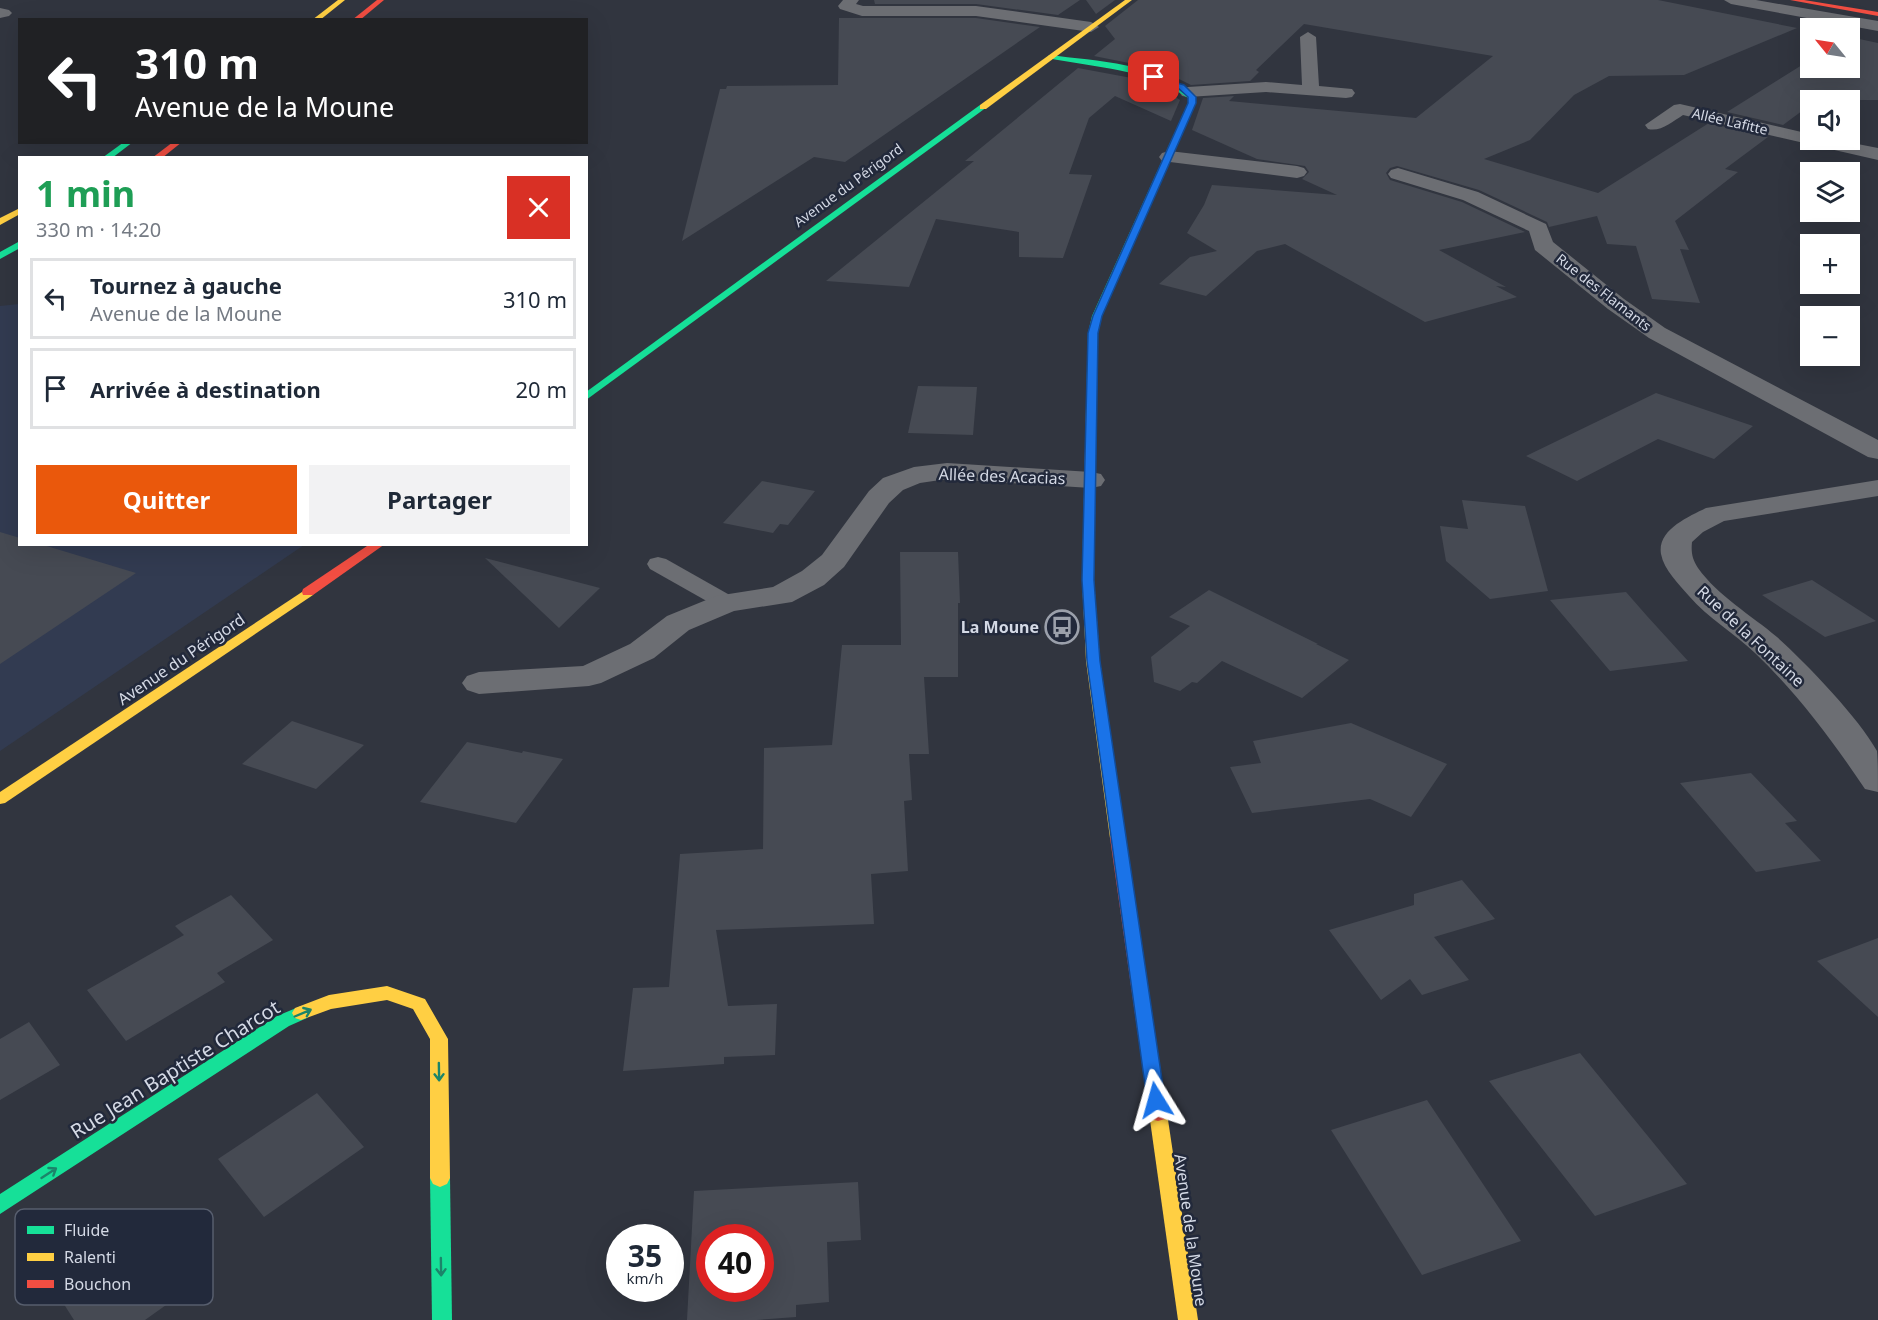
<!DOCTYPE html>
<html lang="fr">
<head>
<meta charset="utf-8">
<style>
	body { margin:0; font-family:"Noto Sans",sans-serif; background:#f2f2f3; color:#1f2937; height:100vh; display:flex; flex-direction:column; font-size:22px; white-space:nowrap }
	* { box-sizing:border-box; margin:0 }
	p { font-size:20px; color:#747a83 }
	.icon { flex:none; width:33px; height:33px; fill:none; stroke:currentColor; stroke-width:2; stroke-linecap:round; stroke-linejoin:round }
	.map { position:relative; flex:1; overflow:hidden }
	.side { position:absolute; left:18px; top:156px; width:570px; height:390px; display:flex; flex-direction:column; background:#fff; border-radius:0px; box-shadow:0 6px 24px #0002 }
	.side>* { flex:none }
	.guide { position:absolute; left:18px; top:18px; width:570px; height:126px; border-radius:0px; box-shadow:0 6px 24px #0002; background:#202124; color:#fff; overflow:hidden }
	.needle { width:39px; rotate:300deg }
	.controls { position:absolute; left:1800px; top:18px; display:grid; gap:12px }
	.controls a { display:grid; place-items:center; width:60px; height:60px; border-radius:0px; background:#fff; box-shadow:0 6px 24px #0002; font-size:30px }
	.speed { position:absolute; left:606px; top:1224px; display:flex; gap:12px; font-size:30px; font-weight:700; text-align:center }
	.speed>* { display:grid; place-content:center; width:78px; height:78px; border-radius:50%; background:#fff; box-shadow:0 6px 24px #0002; line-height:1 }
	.speed small { font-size:15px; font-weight:400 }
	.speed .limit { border:9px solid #d22; background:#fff; color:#111 }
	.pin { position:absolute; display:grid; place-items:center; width:51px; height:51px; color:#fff; margin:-26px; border-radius:12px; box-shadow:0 3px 9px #0006 }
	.me { position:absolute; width:66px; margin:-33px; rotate:352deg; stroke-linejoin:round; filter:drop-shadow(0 0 4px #0008) }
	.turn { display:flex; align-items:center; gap:21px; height:126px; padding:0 18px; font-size:27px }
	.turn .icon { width:78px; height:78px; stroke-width:2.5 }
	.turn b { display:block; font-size:42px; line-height:51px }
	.round { display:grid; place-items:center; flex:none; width:63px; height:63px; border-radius:0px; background:#f2f2f3 }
	.overview { display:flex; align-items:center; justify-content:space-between; height:102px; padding:0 18px }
	h1 { font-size:36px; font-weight:700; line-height:45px; color:#1e9e55 }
	.primary-button { display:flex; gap:12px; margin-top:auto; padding:12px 18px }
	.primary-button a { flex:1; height:69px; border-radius:0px; background:#ea580c; color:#fff; font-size:24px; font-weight:700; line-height:69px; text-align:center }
	.primary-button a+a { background:#f2f2f3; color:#1f2937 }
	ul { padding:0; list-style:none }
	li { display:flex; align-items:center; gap:18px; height:81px; margin:0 12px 9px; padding:0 6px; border:3px solid #e0e1e3; border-radius:0px }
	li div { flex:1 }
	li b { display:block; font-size:22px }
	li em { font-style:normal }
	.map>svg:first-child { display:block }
	.built { fill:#323b51 }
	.building { fill:#464a53; fill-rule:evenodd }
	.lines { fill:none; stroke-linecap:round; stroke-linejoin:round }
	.lane { fill:#6c6e73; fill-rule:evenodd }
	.street { fill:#6c6e73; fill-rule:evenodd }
	.fast { fill:#16e098; fill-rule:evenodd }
	.slow { fill:#ffcf43; fill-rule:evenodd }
	.jam { fill:#f24e42; fill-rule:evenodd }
	.oneway { stroke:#1c846a }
	.route { fill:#1a73e8; stroke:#114b97; stroke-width:1.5 }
	.labels { text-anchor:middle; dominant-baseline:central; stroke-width:5; stroke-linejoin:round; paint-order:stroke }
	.far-street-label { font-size:14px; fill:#d4d9e5; stroke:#22293b }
	.street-label { font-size:16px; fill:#d4d9e5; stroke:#22293b }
	.poi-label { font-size:16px; font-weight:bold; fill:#d4d9e5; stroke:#22293b; text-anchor:end }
	.near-street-label { font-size:20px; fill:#d4d9e5; stroke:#22293b }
	.key { fill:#22293b; stroke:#575e6e; stroke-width:1.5 }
	.key-label { font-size:16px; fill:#d4d9e5 }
</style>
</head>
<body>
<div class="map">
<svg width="1878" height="1320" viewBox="0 0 1878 1320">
	<rect width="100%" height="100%" fill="#31353f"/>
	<path class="built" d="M19,304L20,544L304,545L0,751V306Z"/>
	<g class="building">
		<path d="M874,0H1080L1058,15L976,4H875Z"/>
		<path d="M1086,0H1115L1096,14Z"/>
		<path d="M1138,0H1658L1797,28L1684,75L1609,76L1574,95L1530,140L1484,159L1598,193L1709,123L1768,137L1725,169L1738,172L1675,221L1689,250L1680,249L1700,303L1652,299L1636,246L1607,244L1597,216L1549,227L1547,222L1479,190L1397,166L1390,168L1386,173L1390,180L1462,202L1525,232L1439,250L1506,287L1496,286L1517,297L1425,322L1285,244L1257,251L1206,296L1159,284L1190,257L1217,251L1187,233L1204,205L1212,185L1337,195L1302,179L1309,172L1305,166L1257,159L1192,130L1203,98L1234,96L1229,101L1416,118L1493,56L1304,24L1256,70L1259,72L1250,81L1191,85L1159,69L1094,56L1115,39L1105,26Z"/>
		<path d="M839,18H976L1040,27L845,162L814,157L682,241L720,89H726L727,86L838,85Z"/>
		<path d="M1850,37L1878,43V100H1810V105L1783,125L1727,112L1810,60V68H1850Z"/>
		<path d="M1078,68L1137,79L1168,92L1180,100L1171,121L1115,96L1089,118L1069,174L1092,175L1063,258L1019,257V232L936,219L909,287L826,281L974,161H965Z"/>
		<path d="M918,386L977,387L973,435L908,433Z"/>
		<path d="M1656,393L1753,426L1714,459L1658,439L1577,481L1526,456Z"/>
		<path d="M762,481L815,491L788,525L780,524L773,533L723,523Z"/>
		<path d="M1462,500L1525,506L1548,591L1490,599L1446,561L1440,526L1468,529Z"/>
		<path d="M0,532L20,538V544H40L136,573L0,664Z"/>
		<path d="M900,552H958L960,603H958V677H924L929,754H909L912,800L904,801L908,871L871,874L874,924L716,930L728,1006L777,1004L775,1055L724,1057V1064L623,1071L633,988L669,987L680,854L763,849L764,748L832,745L842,645H901Z"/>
		<path d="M485,558L600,588L559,628Z"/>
		<path d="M1812,580L1876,621L1825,637L1762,595Z"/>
		<path d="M1209,590L1318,644H1316L1349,660L1302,698L1222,661L1197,683L1192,682L1180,691L1154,682L1151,657L1190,626L1169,617Z"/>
		<path d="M1626,592L1647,616L1688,661L1610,671L1550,600Z"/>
		<path d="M292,721L364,745L316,789L242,764Z"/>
		<path d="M1351,723L1447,764L1411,817L1370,799L1252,813L1230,767L1261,763L1253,741Z"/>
		<path d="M467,742L522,753L523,751L563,759L516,823L420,802Z"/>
		<path d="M1751,773L1797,821L1785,823L1821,861L1756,872L1680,783Z"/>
		<path d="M1462,880L1495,919L1434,937L1469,980L1422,995L1410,979L1381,1000L1329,930L1414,905V894Z"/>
		<path d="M231,895L273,940L217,973L225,982L126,1041L87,990L184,935L175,926Z"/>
		<path d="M1878,938V1017L1817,961Z"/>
		<path d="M29,1022L60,1065L0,1100V1039Z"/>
		<path d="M1580,1053L1687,1184L1595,1216L1489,1081Z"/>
		<path d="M317,1093L364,1147L264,1217L218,1159Z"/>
		<path d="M1427,1100L1521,1241L1422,1275L1331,1130Z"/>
		<path d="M858,1182L861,1240L827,1242L829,1302L796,1305V1317L757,1320H687L694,1191ZM710,1238H760V1288H710Z"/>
		<path d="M166,1211L211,1273L145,1320H74L53,1287Z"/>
	</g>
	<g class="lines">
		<path class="lane" d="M658,557L666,559L735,598L738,603L735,608L727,610L719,608L650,569L647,564L650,559Z"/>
		<g class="street">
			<path d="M843,0H859L856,4L863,6H976L1091,22L1099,27L1091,32L976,16H862L840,9L838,6Z"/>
			<path d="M1724,0H1756L1878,21V31L1731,4Z"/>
			<path d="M0,8L9,10L12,13L9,16L0,18Z"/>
			<path d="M1308,32L1316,37L1319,86L1352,89L1355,93L1352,97L1346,98L1266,92L1188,97L1182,96L1179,92L1182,88L1188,87L1266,82L1302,85L1300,37Z"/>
			<path d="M1680,104L1810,134V140H1837L1878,148V160L1683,115C1672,122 1661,132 1648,129L1645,125L1674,105Z"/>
			<path d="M1169,151L1297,166L1304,168L1307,172L1304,176L1297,178L1162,161L1159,157L1162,153Z"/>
			<path d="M1398,168L1478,192L1546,224L1553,242L1624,299L1665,328L1878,440V459L1868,457L1649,338L1608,309L1535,250L1529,231L1463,200L1391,178L1388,174L1391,170Z"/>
			<path d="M947,463L1091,472L1101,474L1105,480L1101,486L1091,488L947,479L920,483L903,490L889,503L844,567L824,585L792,602L734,611L689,630L654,658L601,683L589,686L479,694L467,690L462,683L467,676L479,672L583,666L630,644L667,616L716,596L773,587L802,571L822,555L869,491L883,478L914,467Z"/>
			<path d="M1878,480V496L1724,521L1703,532L1692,542C1691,552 1692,559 1698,568C1718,596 1751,615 1777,637C1806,663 1859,718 1877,751C1878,761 1878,781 1878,792L1865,789C1832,740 1798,694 1755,653C1734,633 1708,618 1689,596C1679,584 1664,570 1661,554C1657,530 1688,517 1706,508Z"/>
		</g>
		<g class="fast">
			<path d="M1049,55C1097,61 1158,63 1196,97V103L1102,316L1098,333L1096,409L1091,412L1086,409L1088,333L1092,316L1188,103V98C1145,68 1097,68 1047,58Z"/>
			<path d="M980,105L987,107L586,400V392Z"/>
			<path d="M124,142H133L112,158H102Z"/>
			<path d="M20,241V248L0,259V252Z"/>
			<path d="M301,1006L307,1008L310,1013L307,1018L289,1026L0,1214V1194L277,1016Z"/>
			<path d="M440,1169L447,1172L450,1178L452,1320H432L430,1178L433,1172Z"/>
		</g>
		<g class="slow">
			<path d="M338,0H345L320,20H312Z"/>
			<path d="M1125,0H1132L986,109H980V105Z"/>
			<path d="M20,208V214L0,225V218Z"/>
			<path d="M1091,406L1096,409L1094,580L1100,661L1126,838L1123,842H1113L1110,838L1086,661L1082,580L1086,409Z"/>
			<path d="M308,588L314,592L313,595L5,803L0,804V792Z"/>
			<path d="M387,986L425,999L448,1039L450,1178L447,1184L440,1187L433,1184L430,1178V1039L413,1009L387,1000L331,1009L301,1020L295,1018L292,1013L295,1008L329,995Z"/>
			<path d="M1158,1105L1165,1107L1167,1113L1198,1320H1178L1149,1113L1151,1107Z"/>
		</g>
		<g class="jam">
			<path d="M377,0H384L360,20H352Z"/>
			<path d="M1790,0H1804L1878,12V16Z"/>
			<path d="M173,142H182L162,158H152Z"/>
			<path d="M370,544H385L313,595H303L302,592L303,589Z"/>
			<path d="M1118,833L1123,834L1126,838L1167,1113L1165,1119L1158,1121L1151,1119L1149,1113L1110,838L1113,834Z"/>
		</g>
	</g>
	<defs><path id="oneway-shaft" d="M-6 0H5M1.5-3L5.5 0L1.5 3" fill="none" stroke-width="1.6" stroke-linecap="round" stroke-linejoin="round" transform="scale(1.5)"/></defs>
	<g class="oneway">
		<use href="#oneway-shaft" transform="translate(303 1013) rotate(-23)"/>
		<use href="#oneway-shaft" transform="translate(439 1072) rotate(89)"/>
		<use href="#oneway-shaft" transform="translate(49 1173) rotate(-33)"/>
		<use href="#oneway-shaft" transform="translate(441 1267) rotate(89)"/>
	</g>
	<path class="route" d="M1151,75L1184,85L1196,97V103L1102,316L1098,333L1094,580L1100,661L1165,1100L1163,1106L1156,1108L1149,1106L1147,1100L1087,661L1082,580L1088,333L1093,316L1188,103V97L1179,89L1151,78Z"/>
	<defs>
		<symbol id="bus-ring" viewBox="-11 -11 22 22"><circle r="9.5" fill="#22293b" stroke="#9ba0ab" stroke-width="1.5"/><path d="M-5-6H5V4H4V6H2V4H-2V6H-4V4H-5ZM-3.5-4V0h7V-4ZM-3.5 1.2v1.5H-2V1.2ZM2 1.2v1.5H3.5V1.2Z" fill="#9ba0ab"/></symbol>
	</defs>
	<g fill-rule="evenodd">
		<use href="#bus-ring" x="1043" y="608" width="38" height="38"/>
	</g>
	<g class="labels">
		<g class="far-street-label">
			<text transform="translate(1730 121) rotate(13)">Allée Lafitte</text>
			<text transform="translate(848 185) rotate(-36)">Avenue du Périgord</text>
			<text transform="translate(1604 292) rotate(38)">Rue des Flamants</text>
		</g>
		<g class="street-label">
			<text transform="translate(1002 476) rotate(2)">Allée des Acacias</text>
			<text transform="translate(1751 636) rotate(43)">Rue de la Fontaine</text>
			<text transform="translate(181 659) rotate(-34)">Avenue du Périgord</text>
			<text transform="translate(1191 1230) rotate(82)">Avenue de la Moune</text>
		</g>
		<g class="poi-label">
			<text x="1039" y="627">La Moune</text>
		</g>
		<g class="near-street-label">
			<text transform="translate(175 1069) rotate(-32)">Rue Jean Baptiste Charcot</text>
		</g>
	</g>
	<rect x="15" y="1209" width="198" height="96" rx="9" class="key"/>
	<rect x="27" y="1226" width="27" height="8" fill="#16e098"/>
	<rect x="27" y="1253" width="27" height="8" fill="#ffcf43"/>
	<rect x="27" y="1280" width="27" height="8" fill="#f24e42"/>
	<g class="key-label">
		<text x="64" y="1236">Fluide</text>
		<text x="64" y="1263">Ralenti</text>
		<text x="64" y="1290">Bouchon</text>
	</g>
</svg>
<div class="controls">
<a><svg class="needle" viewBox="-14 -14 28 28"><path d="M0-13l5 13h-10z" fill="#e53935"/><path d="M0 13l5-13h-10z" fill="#747a83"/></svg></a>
<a><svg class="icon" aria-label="sound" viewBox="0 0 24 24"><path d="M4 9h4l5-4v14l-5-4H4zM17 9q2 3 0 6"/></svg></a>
<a><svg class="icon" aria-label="layers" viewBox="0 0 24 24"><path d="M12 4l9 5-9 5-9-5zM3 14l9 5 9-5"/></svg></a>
<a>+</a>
<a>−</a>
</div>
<div class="speed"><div>35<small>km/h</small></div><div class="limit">40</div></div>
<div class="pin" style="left:1154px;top:77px;background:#d93025"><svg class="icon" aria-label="arrive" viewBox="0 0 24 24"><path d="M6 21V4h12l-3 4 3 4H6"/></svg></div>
<svg class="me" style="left:1156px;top:1100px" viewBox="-20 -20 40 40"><path d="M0-17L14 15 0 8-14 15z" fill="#1a73e8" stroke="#fff" stroke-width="4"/></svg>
<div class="guide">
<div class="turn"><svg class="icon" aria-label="left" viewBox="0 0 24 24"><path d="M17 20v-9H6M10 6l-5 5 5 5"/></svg><div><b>310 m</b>Avenue de la Moune</div></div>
</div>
<section class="side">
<div class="overview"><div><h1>1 min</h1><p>330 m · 14:20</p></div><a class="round" style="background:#d93025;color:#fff"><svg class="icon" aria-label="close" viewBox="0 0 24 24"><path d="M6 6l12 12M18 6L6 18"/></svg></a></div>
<ul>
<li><svg class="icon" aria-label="left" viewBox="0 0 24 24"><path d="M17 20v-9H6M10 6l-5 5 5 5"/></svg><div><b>Tournez à gauche</b><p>Avenue de la Moune</p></div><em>310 m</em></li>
<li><svg class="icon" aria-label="arrive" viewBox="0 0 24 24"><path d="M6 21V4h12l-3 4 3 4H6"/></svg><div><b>Arrivée à destination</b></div><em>20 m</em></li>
</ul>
<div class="primary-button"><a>Quitter</a><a>Partager</a></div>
</section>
</div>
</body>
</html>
